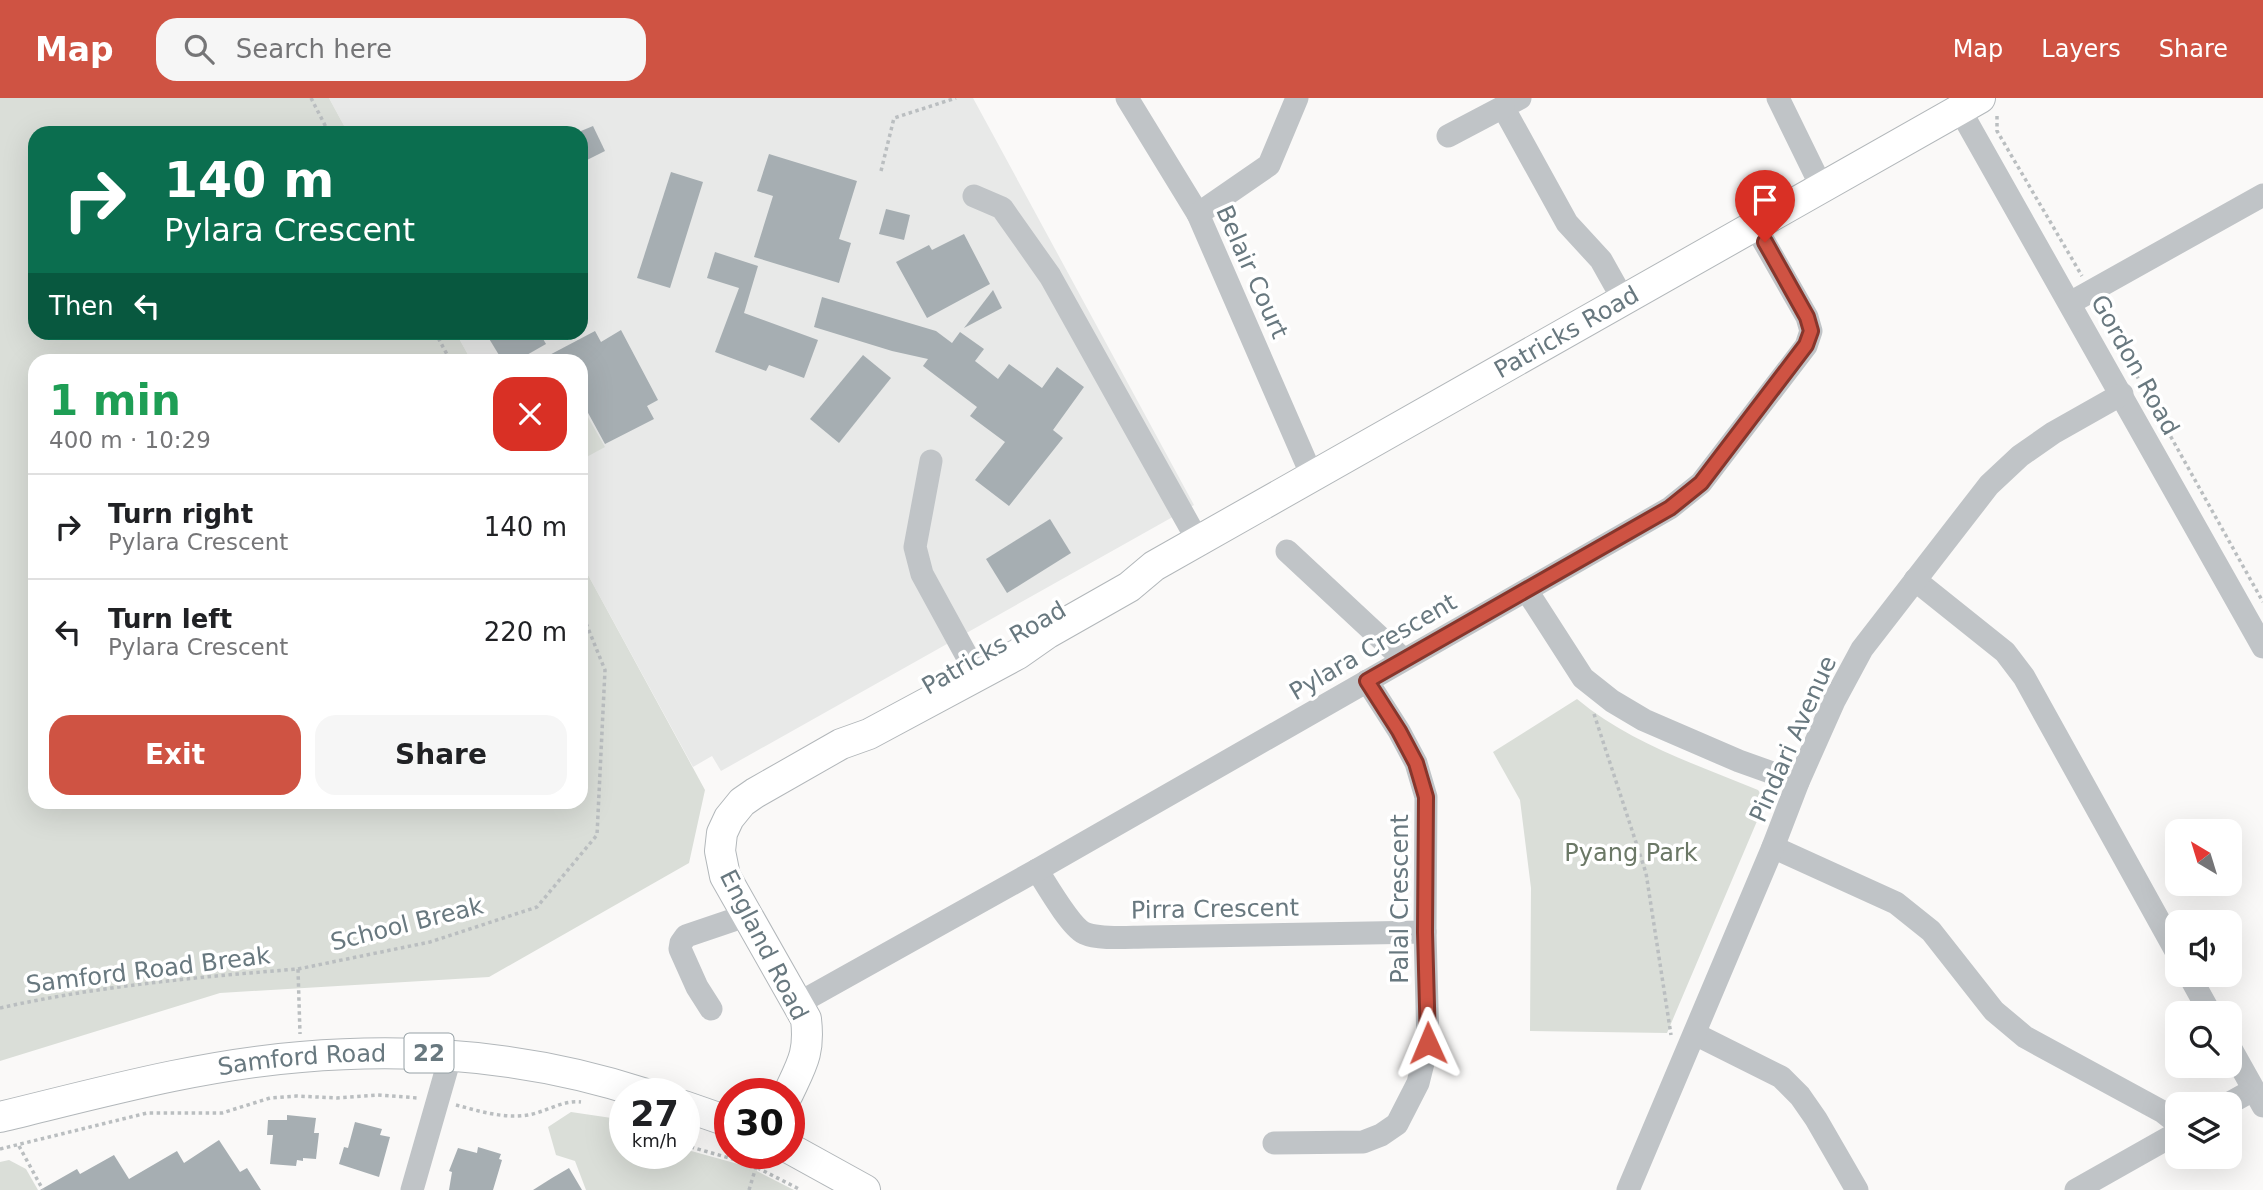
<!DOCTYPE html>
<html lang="en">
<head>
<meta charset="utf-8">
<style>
	body { margin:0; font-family:"DejaVu Sans",sans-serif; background:#f6f6f6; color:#202124; height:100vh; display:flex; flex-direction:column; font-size:26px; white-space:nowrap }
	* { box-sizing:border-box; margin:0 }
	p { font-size:23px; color:#757577 }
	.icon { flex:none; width:38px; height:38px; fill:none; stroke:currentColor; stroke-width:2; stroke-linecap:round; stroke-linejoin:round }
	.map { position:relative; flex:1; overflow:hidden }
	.side { position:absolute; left:28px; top:256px; width:560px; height:455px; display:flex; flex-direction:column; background:#fff; border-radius:21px; box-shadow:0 7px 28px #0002 }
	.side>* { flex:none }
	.top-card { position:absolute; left:28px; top:28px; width:560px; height:214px; border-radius:21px; box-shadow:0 7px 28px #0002; background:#0b6e4f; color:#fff; overflow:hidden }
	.needle { width:46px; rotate:322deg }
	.controls { position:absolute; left:2165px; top:721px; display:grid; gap:14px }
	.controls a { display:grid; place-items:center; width:77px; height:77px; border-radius:14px; background:#fff; box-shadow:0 7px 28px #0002; font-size:35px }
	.speed { position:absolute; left:609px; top:980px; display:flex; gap:14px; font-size:35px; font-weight:700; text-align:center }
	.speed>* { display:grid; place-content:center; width:91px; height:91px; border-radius:50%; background:#fff; box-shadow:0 7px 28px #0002; line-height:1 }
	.speed small { font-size:18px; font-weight:400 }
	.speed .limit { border:10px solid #d22; background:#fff; color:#111 }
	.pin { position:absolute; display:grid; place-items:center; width:60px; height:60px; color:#fff; margin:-72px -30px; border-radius:50% 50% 50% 0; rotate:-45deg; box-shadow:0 0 7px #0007 }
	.pin .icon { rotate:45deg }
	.me { position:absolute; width:77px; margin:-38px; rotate:359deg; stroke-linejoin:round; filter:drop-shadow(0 0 5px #0008) }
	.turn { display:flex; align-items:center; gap:24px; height:147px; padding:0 21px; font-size:32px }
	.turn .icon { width:91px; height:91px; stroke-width:2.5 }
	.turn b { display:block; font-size:49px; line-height:60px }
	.then { display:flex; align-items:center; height:66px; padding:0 21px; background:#0003; gap:14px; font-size:26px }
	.round { display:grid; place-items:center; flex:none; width:74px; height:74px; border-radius:21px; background:#f6f6f6 }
	.overview { display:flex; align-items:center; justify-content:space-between; height:119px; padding:0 21px }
	h1 { font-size:42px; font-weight:700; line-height:52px; color:#1e9e55 }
	.action { display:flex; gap:14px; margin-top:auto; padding:14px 21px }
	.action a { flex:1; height:80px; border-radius:21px; background:#cf5343; color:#fff; font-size:28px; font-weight:700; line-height:80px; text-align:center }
	.action a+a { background:#f6f6f6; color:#202124 }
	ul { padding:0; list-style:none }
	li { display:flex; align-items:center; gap:21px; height:105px; padding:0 21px; border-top:2px solid #e0e0e0 }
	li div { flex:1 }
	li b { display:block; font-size:26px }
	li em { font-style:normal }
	header { display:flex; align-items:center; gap:42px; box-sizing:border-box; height:98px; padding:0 35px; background:#cf5343; color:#fff }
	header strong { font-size:33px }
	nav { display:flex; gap:38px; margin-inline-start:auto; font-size:24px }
	.search { width:490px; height:63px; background:#f6f6f6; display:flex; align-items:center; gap:18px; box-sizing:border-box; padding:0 24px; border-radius:21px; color:#757577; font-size:26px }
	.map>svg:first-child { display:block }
	.built { fill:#e8e9e8 }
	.green { fill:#daded8 }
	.building { fill:#a6aeb2 }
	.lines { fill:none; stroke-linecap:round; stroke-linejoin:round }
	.major-casing { stroke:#b2b7ba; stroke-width:32 }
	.path { stroke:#babec0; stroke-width:3.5; stroke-dasharray:3.5 3.5; stroke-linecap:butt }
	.minor { stroke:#c0c4c7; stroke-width:23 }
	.major { stroke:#fff; stroke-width:30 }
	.route-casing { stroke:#87362c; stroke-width:18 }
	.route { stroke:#cf5343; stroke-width:12 }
	.labels { text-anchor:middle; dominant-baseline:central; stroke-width:7; stroke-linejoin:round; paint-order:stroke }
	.shield { fill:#fff; stroke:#95a0a5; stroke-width:2 }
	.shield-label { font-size:23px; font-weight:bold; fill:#68787f }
	.street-label { font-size:24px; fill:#68787f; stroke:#fff }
	.park-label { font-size:24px; fill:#6b7866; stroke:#fff }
</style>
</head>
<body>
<header>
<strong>Map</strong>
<div class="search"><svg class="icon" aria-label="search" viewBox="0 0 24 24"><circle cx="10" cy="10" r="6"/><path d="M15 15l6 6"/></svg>Search here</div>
<nav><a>Map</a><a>Layers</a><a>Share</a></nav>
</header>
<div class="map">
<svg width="2263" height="1092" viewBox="0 0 2263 1092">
	<rect width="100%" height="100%" fill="#faf9f8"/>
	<path class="built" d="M329,0H973L1194,407L721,673L712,658L693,669L581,464V262H471L456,235L581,234V35H348Z"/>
	<g class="green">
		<path d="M0,0H329L348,35H35V234L456,235L471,262H35V704H581V464L705,692L689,765L489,879L220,895L0,963Z"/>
		<path d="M581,307L605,349L581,362Z"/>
		<path d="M1577,601C1630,645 1695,666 1758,692L1764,700L1763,709L1667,935L1530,933L1531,790L1520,702L1493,654Z"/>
		<path d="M571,1014L625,1022V1055H684V1051L749,1069L794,1092H586L575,1063L556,1057L548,1029Z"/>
		<path d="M9,1062L26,1071L38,1092H0V1064Z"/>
	</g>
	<g class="building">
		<path d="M593,28L605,53L581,65V33Z"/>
		<path d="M769,56L857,83L839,141L851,145L839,185L754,159L773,98L757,93Z"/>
		<path d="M671,74L703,84L670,190L637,180Z"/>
		<path d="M886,111L910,117L904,142L879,136Z"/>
		<path d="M964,136L990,186L927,220L896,164L929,147L932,152Z"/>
		<path d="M715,154L758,168L744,215L818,242L804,280L769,267L766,273L715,254L739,190L707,180Z"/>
		<path d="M993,192L1002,210L964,230Z"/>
		<path d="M822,199L936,233L952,245L960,234L984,251L975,263L998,281L1009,266L1042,290L1057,269L1084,289L1053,332L1063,340L1009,408L975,382L1005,344L970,318L977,309L923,268L928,261L892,253L814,229Z"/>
		<path d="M621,232L658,302L647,308L654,321L605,346L581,302V262H540L595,233L601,244Z"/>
		<path d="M485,234H539L546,246L518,262H502Z"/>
		<path d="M863,257L891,280L839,345L810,321Z"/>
		<path d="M1050,421L1071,455L1007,495L986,461Z"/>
		<path d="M287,1017L316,1020L314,1035H319L316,1061L303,1060V1063L297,1062L296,1068L270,1066L273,1037H267L268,1022H287Z"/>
		<path d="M355,1024L382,1031L380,1037L390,1039L379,1079L339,1066L344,1049L348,1050Z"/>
		<path d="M219,1042L240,1074L247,1070L261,1092H40L77,1071L80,1076L114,1057L129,1081L177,1053L184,1065Z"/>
		<path d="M478,1049L501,1056L499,1061L502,1062L493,1092H449L452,1074L449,1073L458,1050L477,1055Z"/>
		<path d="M569,1070L582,1092H533L552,1080Z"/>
	</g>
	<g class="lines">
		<defs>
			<g id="major">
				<path id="s1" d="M788,996C802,966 810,955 806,921L725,778L720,753L722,735L729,720L742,704L755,695L841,646L869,636L1018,556L1048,535L1129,489L1154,468L1980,0"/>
				<path d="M684,1008L730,1024"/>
				<path id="s2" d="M0,1019C99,995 199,967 301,959C418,949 534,959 646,996"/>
				<path d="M789,1050L865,1092"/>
			</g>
		</defs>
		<use href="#major" class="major-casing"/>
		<g class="path">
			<path d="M311,0L329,35"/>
			<path d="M1997,18V33L2082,178"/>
			<path d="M881,73L894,20L956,0"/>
			<path d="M2099,210L2263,504"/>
			<path d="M435,234L450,262"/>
			<path d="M1594,616L1646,775L1671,937"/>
			<path d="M298,871L430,844L537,809L597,737L605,572L581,513"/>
			<path d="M0,910C98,888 198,879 298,871L300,936"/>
			<path d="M456,1007C479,1013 504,1021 528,1017C546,1014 562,1002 581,1004"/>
			<path d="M684,1047L750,1066L801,1092"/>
			<path d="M19,1048L43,1092"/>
			<path d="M0,1051L147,1015H222L270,1000L296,998L337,1000L378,997L418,1000"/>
			<path d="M749,1092L756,1069"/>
		</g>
		<g class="minor">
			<path d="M1127,0L1198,116L1312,378"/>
			<path d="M1520,0L1503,9L1567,125L1601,162L1624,203"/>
			<path d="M1778,0L1822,90"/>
			<path d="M1960,12L2263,549"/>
			<path d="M1448,38L1503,9"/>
			<path d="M974,98L1002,110L1050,178L1198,443"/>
			<path d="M1198,116L1269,67L1297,0"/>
			<path d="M2070,205L2263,97"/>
			<path d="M931,363L915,449L922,476L969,562"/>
			<path d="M1287,453L1403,561"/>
			<path d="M1915,482L2005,554L2024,579L2177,855"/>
			<path d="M1527,493L1583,580L1612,603L1644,622L1739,663L1798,684"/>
			<path d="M1773,749L1896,805L1931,833L1994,913L2025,939L2163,1014L2177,1025"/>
			<path d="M1037,772C1046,786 1070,828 1084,835C1099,842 1129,839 1146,839L1425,834"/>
			<path d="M2189,877L2210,915"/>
			<path d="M799,905L1037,772L1670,410L1701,385L1806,248L1811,233L1807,219L1755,128"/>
			<path d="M711,911L697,889L680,851L681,845L686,838L748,817"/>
			<path d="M1695,936L1781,979L1800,998L1816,1021L1857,1092"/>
			<path d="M2230,949L2263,1008"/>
			<path d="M2228,1006L2253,992"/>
			<path d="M1274,1045L1363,1044L1381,1037L1397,1026L1418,985L1428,945L1425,834L1426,699L1416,665L1399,633L1367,583"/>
			<path d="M412,1092L451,956"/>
			<path d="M1628,1092L1773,749L1798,684L1834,603L1862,551L1989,387L2020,358L2053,335L2122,296"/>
			<path d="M2076,1092L2177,1035"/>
		</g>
		<use href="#major" class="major"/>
	</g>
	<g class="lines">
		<defs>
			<path id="route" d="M1428,945L1425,834L1426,699L1416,665L1399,633L1367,583L1670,410L1701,385L1806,247L1811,233L1807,219L1765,144"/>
		</defs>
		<use href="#route" class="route-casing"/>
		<use href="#route" class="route"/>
	</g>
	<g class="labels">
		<rect class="shield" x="404.5" y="935.5" width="49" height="39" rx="5"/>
		<g class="shield-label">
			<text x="429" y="955">22</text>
		</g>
		<g class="street-label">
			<text transform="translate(1252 174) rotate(66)">Belair Court</text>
			<text stroke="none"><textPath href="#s1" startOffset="1274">Patricks Road</textPath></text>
			<text transform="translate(2135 267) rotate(61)">Gordon Road</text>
			<text transform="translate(1373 549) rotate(-30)">Pylara Crescent</text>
			<text transform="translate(994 550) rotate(-30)">Patricks Road</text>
			<text transform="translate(1793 641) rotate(-66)">Pindari Avenue</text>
			<text transform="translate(1400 801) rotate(-90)">Palal Crescent</text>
			<text transform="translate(1215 811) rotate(-1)">Pirra Crescent</text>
			<text transform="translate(407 826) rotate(-14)">School Break</text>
			<text transform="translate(764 847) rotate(63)">England Road</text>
			<text transform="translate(148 872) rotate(-7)">Samford Road Break</text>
			<text stroke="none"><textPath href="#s2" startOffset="308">Samford Road</textPath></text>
		</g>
		<g class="park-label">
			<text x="1631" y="755">Pyang Park</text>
		</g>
	</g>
</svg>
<div class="controls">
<a><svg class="needle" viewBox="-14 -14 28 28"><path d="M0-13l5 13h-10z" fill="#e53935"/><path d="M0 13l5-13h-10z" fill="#757577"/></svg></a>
<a><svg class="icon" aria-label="sound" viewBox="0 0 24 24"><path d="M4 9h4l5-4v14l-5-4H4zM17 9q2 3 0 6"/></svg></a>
<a><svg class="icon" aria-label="search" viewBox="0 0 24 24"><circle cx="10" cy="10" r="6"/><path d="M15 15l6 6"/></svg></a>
<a><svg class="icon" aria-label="layers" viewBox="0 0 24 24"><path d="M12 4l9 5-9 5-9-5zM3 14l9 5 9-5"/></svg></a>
</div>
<div class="speed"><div>27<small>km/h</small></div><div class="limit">30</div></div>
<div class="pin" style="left:1765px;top:144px;background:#d93025"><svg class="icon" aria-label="arrive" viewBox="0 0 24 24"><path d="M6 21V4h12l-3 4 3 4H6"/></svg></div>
<svg class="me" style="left:1428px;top:945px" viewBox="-20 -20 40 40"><path d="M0-17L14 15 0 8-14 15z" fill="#cf5343" stroke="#fff" stroke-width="4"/></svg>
<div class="top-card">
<div class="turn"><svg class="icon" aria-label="right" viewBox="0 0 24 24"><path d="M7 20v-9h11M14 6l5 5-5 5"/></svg><div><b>140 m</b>Pylara Crescent</div></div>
<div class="then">Then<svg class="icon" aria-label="left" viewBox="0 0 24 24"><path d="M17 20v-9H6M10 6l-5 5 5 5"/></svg></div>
</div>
<section class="side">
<div class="overview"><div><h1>1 min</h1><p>400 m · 10:29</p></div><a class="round" style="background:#d93025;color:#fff"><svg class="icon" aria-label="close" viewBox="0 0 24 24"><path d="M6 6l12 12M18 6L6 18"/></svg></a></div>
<ul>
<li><svg class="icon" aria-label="right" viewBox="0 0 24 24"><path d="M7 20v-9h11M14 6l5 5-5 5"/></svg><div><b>Turn right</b><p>Pylara Crescent</p></div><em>140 m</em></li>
<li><svg class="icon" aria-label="left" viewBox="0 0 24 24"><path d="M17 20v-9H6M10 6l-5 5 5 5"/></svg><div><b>Turn left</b><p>Pylara Crescent</p></div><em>220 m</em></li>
</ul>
<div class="action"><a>Exit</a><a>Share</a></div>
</section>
</div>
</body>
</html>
